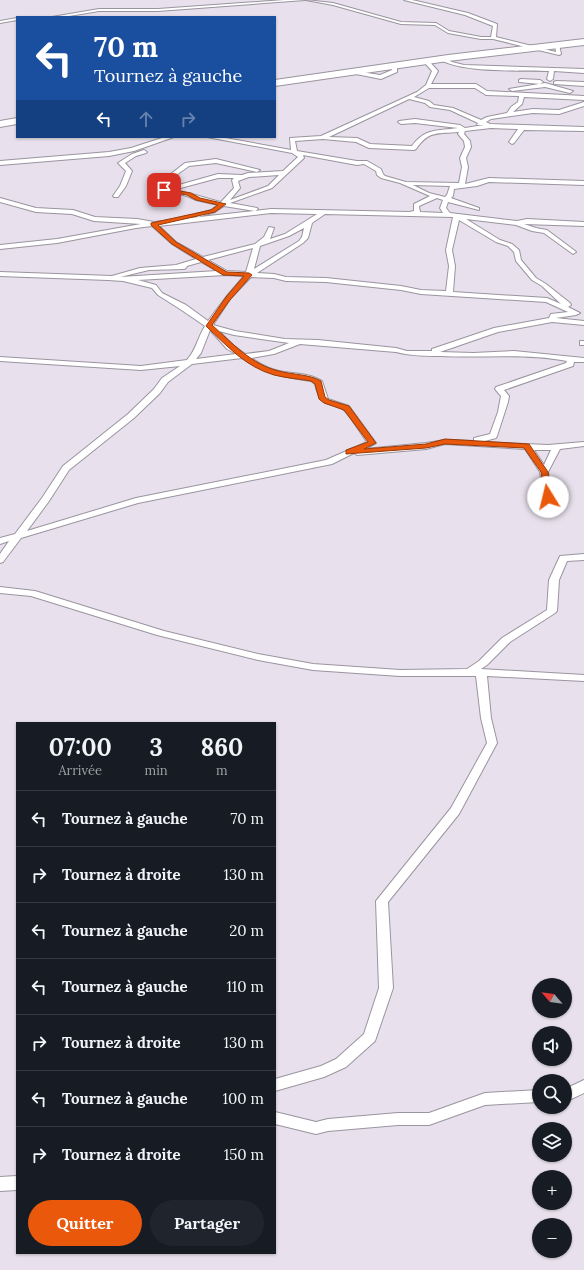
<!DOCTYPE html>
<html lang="fr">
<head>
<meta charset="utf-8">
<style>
	body { margin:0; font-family:Lora,serif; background:#20242c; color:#f1f3f6; height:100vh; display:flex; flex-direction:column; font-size:15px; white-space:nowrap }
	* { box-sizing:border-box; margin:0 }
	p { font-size:13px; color:#9ea1a6 }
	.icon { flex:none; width:22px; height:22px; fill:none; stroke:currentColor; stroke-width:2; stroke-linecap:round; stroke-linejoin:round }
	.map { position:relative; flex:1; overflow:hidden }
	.panel { position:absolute; left:16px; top:722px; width:260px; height:532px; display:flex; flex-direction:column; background:#171b24; border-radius:0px; box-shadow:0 1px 3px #0004 }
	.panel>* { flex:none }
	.hud { position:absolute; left:16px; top:16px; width:260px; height:122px; border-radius:0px; box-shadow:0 1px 3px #0004; background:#1a4fa0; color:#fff; overflow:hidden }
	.needle { width:26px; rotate:298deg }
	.controls { position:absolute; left:532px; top:978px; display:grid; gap:8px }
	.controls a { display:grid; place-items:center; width:40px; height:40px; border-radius:50%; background:#171b24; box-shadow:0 1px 3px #0004; font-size:20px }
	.pin { position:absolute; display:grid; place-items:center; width:34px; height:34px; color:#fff; margin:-17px; border-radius:8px; box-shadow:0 2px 6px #0006 }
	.me { position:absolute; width:44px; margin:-22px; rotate:351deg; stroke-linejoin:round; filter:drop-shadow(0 0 3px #0008) }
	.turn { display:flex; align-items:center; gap:14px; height:84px; padding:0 12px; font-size:18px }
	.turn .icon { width:52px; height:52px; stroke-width:2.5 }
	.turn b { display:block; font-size:28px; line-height:34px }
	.lanes { display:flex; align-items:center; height:38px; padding:0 12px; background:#0003; justify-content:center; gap:20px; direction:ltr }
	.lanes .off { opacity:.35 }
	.eta { display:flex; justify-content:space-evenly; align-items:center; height:68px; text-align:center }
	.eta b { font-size:24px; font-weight:700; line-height:28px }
	.primary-button { display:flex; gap:8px; margin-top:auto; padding:8px 12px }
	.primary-button a { flex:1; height:46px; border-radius:24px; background:#ea580c; color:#fff; font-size:16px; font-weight:700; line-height:46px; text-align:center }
	.primary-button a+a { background:#20242c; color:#f1f3f6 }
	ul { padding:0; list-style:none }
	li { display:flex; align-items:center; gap:12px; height:56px; padding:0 12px; border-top:1px solid #363941 }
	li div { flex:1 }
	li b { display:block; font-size:15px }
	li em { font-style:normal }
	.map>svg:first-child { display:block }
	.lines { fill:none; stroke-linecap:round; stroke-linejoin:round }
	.street-casing { stroke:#9a949f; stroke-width:2 }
	.highway-casing { stroke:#9a949f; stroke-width:2 }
	.street { fill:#fff; fill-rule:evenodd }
	.highway { fill:#fff; fill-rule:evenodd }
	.route { fill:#ea580c; stroke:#983908 }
</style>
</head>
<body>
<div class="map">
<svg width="584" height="1270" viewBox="0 0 584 1270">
	<rect width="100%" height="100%" fill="#e8e1ed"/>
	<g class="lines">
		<defs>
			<g id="street">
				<path d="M284,0H305L158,11H99L63,17H52L99,9H158Z"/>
				<path d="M306,0L333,3L401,22L436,23L449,31L481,37H491L493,26L465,15L404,0H412L468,13L497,24L496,37L556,52L555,45L559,44L561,54L559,55L493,39H481L448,33L435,25L401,24L333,5Z"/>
				<path d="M17,18V20L0,23V21Z"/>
				<path d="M443,58L452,62L464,65L584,69V73L554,71L553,79L550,81L547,79L549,71C522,70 463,73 441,60Z"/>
				<path d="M424,60H428L438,71L431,84H476L487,91L584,96V100L524,97L522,104L513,112L533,109L559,110L584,102V106L559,114L533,113L491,119L486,122L490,124L584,127V131L524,130L514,143L512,144L509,142L518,129L491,128L465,131L464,134L470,141L471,147L466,158L468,167L465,184L489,178L584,181V185L489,182L477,186L454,189L453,196L451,198L479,208V210L448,202L446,208L450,213L517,221L527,219L584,222V226L524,224L536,228L547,230L575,251L576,252L573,254L544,233L532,231L516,225L466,219L500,240L512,244L519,250L521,260L536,278L546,284L570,303L571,305L568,307L580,313L576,315L556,318L584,321V325L552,322L498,332L440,352L473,353L514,351L584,358V362H574L573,366L504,390L509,396L508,402L497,436L496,438L481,442L548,445L584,442V446L560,449L548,472L552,497L551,499H545L544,497L540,472L525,449L445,444L426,449L357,455L354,453L332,464L138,503L21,538L3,562L0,563V554L9,541L0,544V538L15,534L42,498L63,466L128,414L154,389L162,378L180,366L141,370L0,361V357L141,366L187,360C196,350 198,337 205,326L180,309L158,295L152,288L123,281L108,280L0,276V272L112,276L140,268L176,265L196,259L172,244L152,226L136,228L57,243L0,249V245L57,239L141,224L94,221L72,214L36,212L0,202V198L36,208L73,210L95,217L137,219L154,222L271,209L409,212L414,211V204L430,196L400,183L381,178L377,175L376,171L364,164L357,165L303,155L304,158L272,188L230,203L257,208L258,209L255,211L224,206L215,212L198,217L195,215L196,214L211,210L218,205L196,200L187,196L161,190L218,174L242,175L248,173L283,171L298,157L292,153L207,137H220L291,150L290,138L321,136L417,92L426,85L432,71L424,62ZM429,88H475L486,95L519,96L518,102L511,107L507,113L487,117L481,120L453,108L434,105L429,101L414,97ZM409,99L425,103L430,107L450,110L478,123L477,125H484L465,128L460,125L415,119L399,121L398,122L401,124L415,123L458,128C437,131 425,128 412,146L370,144L357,138L329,137ZM459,132L458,134L464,141L465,147L460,158L462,167L459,183L406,182L385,176L383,174L381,169L367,161H357L297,151L295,141L323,139L356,142L369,148L414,150L416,149C429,130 438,134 459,132ZM279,175L268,186L230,200L240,188L238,181L249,177ZM218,178H234L232,180L234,188L221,202C204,198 189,192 173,190ZM413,185L450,186L447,195L445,197L429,193ZM437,198L443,200L440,208L443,213L420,212L419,206ZM271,213L317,214L285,234L270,239L274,228L269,227L264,237L255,244L203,257L176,242L159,226ZM325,214L453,217L446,250L449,266L446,291L421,290L401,286L326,278L286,277L274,274L257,273L303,243L308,238L312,223ZM459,220L496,242L508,246L514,252L516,261L532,280L542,286L561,304L547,298L453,292L455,266L452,250ZM304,228L302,237L299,241L254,269L260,246L289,236ZM253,248L246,272L227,271L208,260ZM201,262L217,271L120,277L149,270L184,269L186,268L187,266ZM225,275L244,276L226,297L208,321L186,305L162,293L156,285L138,280ZM251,277L274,278L286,281L326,282L401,290L421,294L546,302L568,312L551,314L549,318L494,328L432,349V351H407L396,348L318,340L285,339L235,331L213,325L230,299ZM210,330L227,349L236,354L196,359L201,353ZM219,331L234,335L289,343L269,351L245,354L233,345ZM300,344L396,352C411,356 426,356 441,356C483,358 526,353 567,361L566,363L496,387L495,389L501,396L498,412L490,434L474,438V441L445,440L426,443L365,449L376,443L349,406L328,399L322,381C310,373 293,374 279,371C269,369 260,364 251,358L274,354ZM242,358C265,374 284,377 311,381L315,384C322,414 331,397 345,411C353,420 360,432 367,442L326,460L136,498L27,531L49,501L69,470L134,418L160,393L168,382L192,364ZM534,450H551L544,465Z"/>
				<path d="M393,65L397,66V72L381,79L346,72L349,70L380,75L392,70Z"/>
				<path d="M521,79L540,80L543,82L540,84L519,82V80Z"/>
				<path d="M556,81L584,82V86L554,84V82Z"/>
				<path d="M545,83L573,91L570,93L545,87L512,91L509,89Z"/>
				<path d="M165,137H174L134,151L109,156L0,165V161L109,152L131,148Z"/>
				<path d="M144,150L147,152L146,153L136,156L125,163L132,171L126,186L118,197H114L113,196L120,186L126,171L118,163L132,154Z"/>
				<path d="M216,159L260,170L257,172L216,163L189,166L172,178L167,177L185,163Z"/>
				<rect x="580" y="341" width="4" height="4"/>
				<path d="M584,554V560L567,561L559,580L557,611L555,613L510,642L487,665L481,669L584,675V681L487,676L491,718L497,743L459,814L388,902L393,988L375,1041L346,1067L324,1077L275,1091V1079L321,1066L336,1059L364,1034L379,988L376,901L451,808L487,743L481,718L476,676H400L313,670L258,660L157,635L31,596L0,593V587L35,591L164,631L258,654L313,664L400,670L467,669L479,661L502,638L547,610L549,580L560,556Z"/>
				<path d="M584,1080V1093L565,1102V1089Z"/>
				<path d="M539,1090V1102L485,1105L429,1125H398L328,1131L316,1134L275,1124V1112L316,1122L328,1119L398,1113H429L485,1093Z"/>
				<path d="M17,1176V1190L0,1191V1177Z"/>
			</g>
			<g id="highway">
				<path d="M584,39V45L448,61L275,86V80L448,55Z"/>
				<path d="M17,118V124L0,127V121Z"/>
			</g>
		</defs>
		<use href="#street" class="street-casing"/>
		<use href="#highway" class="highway-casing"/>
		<use href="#street" class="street"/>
		<use href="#highway" class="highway"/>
	</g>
	<path class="route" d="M163,188L191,193L200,198L226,204L215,212L158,225L176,242L227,272L249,273L252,275L230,300L212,325C232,343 252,365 279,371C293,375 309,374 321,381L325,397L329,400L349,406L376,443L364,449L426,444L445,439L529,444L548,472L552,497L551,499L548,500L544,497L541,472L524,448L445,444L426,448L346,454V450L368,442L344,410L324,403L319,399L315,384L311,381C299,379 286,378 274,375C246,367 227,346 207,327L206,326L226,297L244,276L223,275L172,244L151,225V223L211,210L218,205L196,200L187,195L163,191Z"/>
</svg>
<div class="controls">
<a><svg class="needle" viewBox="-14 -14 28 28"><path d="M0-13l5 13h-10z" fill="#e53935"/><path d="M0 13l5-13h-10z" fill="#9ea1a6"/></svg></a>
<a><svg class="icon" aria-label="sound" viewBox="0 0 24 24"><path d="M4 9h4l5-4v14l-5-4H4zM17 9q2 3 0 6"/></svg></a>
<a><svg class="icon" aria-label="search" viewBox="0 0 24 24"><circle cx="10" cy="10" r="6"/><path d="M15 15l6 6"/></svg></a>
<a><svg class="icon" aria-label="layers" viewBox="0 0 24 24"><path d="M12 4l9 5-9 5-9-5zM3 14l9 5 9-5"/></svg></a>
<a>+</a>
<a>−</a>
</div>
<div class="pin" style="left:164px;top:190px;background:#d93025"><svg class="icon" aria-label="arrive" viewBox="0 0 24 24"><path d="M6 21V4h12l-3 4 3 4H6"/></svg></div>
<svg class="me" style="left:548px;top:497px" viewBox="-20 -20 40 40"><circle r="19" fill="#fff"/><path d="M0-13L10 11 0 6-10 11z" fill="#ea580c"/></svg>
<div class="hud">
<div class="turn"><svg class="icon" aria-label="left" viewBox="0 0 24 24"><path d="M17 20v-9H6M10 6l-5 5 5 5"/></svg><div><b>70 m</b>Tournez à gauche</div></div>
<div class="lanes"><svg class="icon" aria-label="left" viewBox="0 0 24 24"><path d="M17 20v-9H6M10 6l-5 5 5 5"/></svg><svg class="icon off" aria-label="ahead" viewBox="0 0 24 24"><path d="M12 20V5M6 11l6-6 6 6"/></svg><svg class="icon off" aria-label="right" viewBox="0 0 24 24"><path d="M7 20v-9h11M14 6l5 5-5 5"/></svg></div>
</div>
<section class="panel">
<div class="eta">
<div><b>07:00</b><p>Arrivée</p></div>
<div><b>3</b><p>min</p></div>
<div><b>860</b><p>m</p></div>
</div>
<ul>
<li><svg class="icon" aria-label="left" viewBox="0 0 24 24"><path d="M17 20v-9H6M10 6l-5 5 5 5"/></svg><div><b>Tournez à gauche</b></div><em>70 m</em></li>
<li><svg class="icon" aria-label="right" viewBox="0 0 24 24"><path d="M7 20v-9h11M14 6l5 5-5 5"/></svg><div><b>Tournez à droite</b></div><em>130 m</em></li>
<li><svg class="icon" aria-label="left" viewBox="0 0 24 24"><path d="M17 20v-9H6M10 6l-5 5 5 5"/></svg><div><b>Tournez à gauche</b></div><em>20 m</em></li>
<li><svg class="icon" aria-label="left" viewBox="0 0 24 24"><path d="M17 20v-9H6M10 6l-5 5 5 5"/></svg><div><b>Tournez à gauche</b></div><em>110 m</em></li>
<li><svg class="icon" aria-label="right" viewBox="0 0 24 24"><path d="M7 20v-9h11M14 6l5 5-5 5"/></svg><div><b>Tournez à droite</b></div><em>130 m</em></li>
<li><svg class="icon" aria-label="left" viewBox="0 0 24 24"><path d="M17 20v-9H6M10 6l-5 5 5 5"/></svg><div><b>Tournez à gauche</b></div><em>100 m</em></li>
<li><svg class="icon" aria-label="right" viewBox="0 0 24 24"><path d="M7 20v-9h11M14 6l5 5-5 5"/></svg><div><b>Tournez à droite</b></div><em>150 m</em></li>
</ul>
<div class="primary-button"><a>Quitter</a><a>Partager</a></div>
</section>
</div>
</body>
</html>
